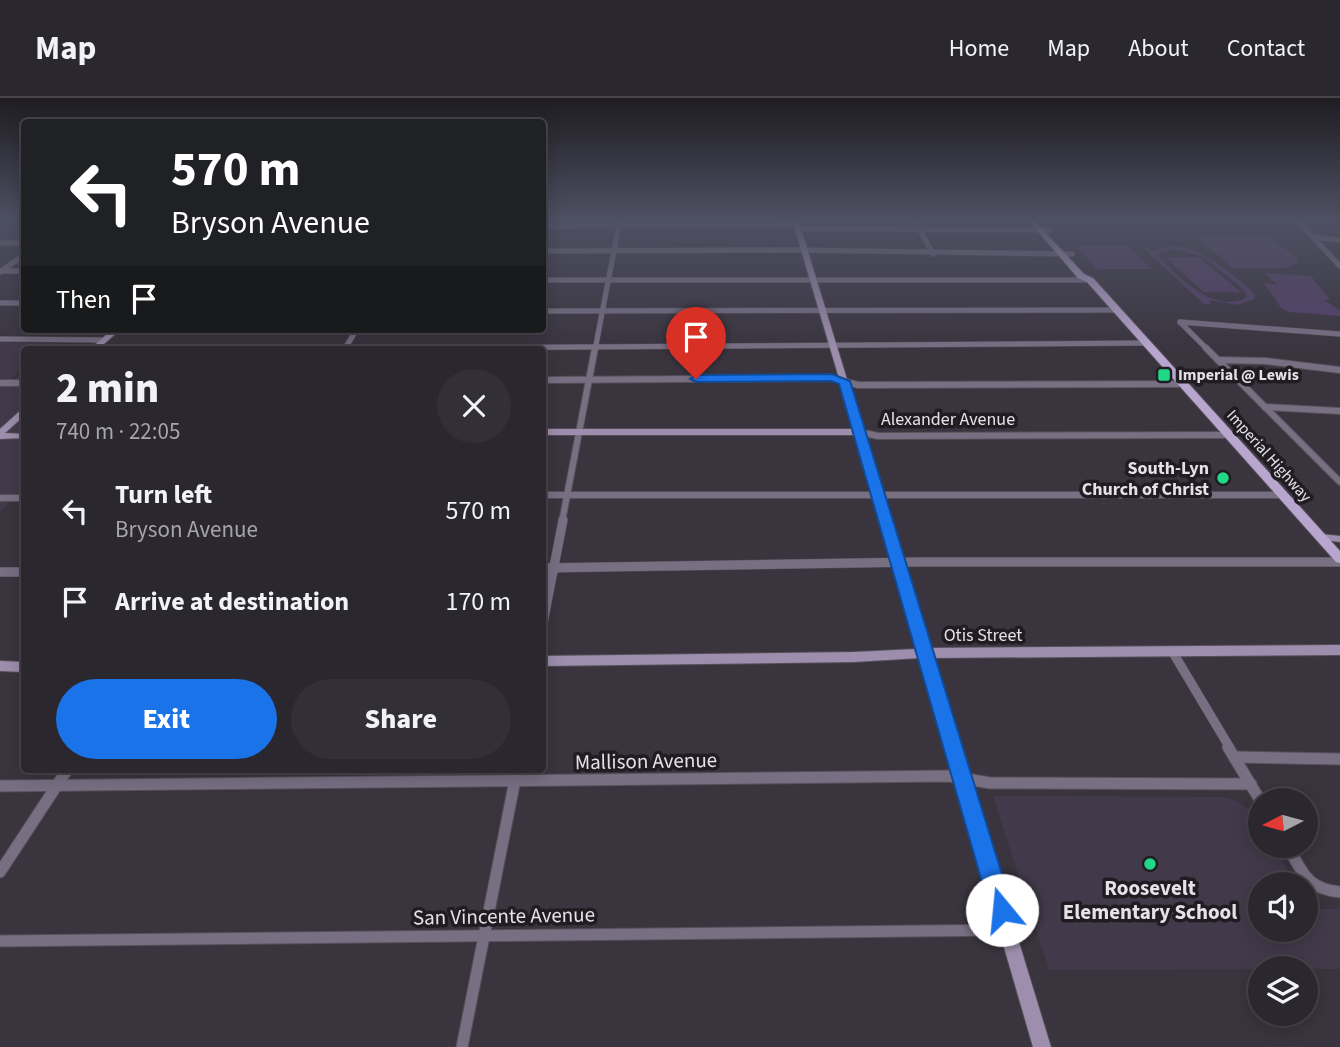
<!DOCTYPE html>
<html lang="en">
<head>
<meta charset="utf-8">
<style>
	body { margin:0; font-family:"Source Sans 3",sans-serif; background:#332f36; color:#f1f3f6; height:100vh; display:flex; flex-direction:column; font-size:26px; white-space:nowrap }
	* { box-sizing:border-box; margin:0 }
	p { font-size:23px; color:#a6a5aa }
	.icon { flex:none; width:38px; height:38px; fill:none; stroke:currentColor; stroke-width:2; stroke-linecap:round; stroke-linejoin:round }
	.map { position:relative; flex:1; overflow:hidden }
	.sheet { position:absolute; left:21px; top:248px; width:525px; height:427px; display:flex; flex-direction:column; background:#2b272e; border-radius:7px; box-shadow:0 4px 18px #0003,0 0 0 2px #47444a }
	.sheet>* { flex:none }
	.guide { position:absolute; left:21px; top:21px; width:525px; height:214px; border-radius:7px; box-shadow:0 4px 18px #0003,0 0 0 2px #47444a; background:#202124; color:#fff; overflow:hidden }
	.needle { width:46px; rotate:264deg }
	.controls { position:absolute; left:1248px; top:690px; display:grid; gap:14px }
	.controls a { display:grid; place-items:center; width:70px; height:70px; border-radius:50%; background:#2b272e; box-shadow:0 4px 18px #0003,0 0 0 2px #47444a; font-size:35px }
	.pin { position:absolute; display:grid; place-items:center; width:60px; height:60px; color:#fff; margin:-72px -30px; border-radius:50% 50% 50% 0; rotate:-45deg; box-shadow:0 0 7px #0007 }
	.pin .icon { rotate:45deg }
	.me { position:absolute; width:77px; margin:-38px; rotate:343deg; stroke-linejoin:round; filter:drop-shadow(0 0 5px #0008) }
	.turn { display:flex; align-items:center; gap:24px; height:147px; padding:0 35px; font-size:32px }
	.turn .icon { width:91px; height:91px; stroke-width:2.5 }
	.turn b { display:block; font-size:49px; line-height:60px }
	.then { display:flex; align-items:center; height:66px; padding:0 35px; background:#0003; gap:14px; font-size:26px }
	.round { display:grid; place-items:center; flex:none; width:74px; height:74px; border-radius:37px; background:#332f36 }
	.head { display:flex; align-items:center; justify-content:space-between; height:119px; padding:0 35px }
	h1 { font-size:42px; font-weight:800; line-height:52px }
	.button { display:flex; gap:14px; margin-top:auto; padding:14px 35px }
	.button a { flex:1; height:80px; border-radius:42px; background:#1a73e8; color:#fff; font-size:28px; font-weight:800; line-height:80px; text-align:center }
	.button a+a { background:#332f36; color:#f1f3f6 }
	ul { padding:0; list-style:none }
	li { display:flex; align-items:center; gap:21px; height:91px; padding:0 35px }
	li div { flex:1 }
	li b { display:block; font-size:26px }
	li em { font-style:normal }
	header { display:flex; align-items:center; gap:42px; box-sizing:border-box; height:98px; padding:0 35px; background:#2b272e; border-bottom:2px solid #47444a }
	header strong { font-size:33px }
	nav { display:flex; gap:38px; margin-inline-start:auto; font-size:24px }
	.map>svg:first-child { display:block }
	.built { fill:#423a4a }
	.green { fill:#533f66; fill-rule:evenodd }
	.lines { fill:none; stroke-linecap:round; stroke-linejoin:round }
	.street-far3-casing { stroke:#545059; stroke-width:6 }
	.street-far2-casing { stroke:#545059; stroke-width:8 }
	.street-far1-casing { stroke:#545059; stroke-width:10 }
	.street-casing { stroke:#545059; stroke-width:13 }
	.secondary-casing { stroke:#545059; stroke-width:2 }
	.primary-casing { stroke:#545059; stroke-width:2 }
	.street-far3 { stroke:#786f83; stroke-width:5 }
	.street-far2 { stroke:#786f83; stroke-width:6 }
	.street-far1 { stroke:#786f83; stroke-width:9 }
	.street { stroke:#786f83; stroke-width:11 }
	.secondary { fill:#9d8ead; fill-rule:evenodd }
	.primary { fill:#b9a6ce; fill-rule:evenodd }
	.route { fill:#1a73e8; stroke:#114b97; stroke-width:2 }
	.poi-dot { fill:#21d887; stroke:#1f1d22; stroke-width:2.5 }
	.labels { text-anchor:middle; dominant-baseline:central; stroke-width:7; stroke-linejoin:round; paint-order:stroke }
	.far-poi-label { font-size:16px; font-weight:bold; fill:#e4e1e7; stroke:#1f1d22; text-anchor:start }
	.far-street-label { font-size:16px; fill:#e4e1e7; stroke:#1f1d22 }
	.street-label { font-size:18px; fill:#e4e1e7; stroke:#1f1d22 }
	.poi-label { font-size:18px; font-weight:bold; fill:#e4e1e7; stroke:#1f1d22; text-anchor:end }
	.near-street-label { font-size:21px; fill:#e4e1e7; stroke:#1f1d22 }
	.near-poi-label { font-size:21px; font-weight:bold; fill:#e4e1e7; stroke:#1f1d22 }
</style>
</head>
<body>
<header>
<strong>Map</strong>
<nav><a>Home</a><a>Map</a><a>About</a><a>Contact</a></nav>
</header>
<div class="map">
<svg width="1340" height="949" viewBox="0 0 1340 949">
	<rect width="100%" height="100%" fill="#39343e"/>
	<g class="built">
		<path d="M0,245H53L45,252H24V269L11,281H0Z"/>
		<path d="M24,273V395L18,396L0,414V288H6Z"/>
		<path d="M993,698L1223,699L1235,702L1256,716L1260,724V747H1273L1295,786H1260V831H1306V804L1310,811H1340V871L1049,872Z"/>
	</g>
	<g class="green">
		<path d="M1199,138L1270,139L1297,160V165L1284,170H1233L1198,141Z"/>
		<path d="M1127,147L1152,171H1097L1076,148Z"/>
		<path d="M1142,149H1148L1153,153C1184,137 1215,163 1238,181C1245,187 1254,192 1255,201L1237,207L1209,202L1211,206H1204ZM1176,151L1204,159L1244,192L1247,199C1216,218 1177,179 1159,158L1162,153Z"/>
		<path d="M1165,159H1199L1241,194H1204Z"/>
		<path d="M1264,175L1311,178L1330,202H1323L1340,212V218L1289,214L1281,210L1264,185L1278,187Z"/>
	</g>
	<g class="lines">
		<defs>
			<g id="street-far3">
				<path d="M914,121L933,156"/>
				<path d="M1296,121L1340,168"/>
				<path d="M542,128L797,127"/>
				<path d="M798,131L1051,132"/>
				<path d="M1314,139L1340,142"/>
				<path d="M0,145H24"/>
				<path d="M542,153L795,152L1072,156"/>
				<path d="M3,173H24"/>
				<path d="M0,174L24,157"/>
				<path d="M542,182H1090"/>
				<path d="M0,205H24"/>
				<path d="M542,213L1116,212"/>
				<path d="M1180,224L1208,252"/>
				<path d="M1180,224L1340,236"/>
				<path d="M0,241L104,242"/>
				<path d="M148,252L1147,245"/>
				<path d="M344,252L357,231"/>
				<path d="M595,252L620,121"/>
			</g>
			<g id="street-far2">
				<path d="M1206,250L1340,384"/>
				<path d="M93,252L412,250"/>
				<path d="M1218,262L1265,263L1340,272"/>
				<path d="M542,282L832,280L858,287L1184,286"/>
				<path d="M0,285H24"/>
				<path d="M1265,309L1340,313"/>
				<path d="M859,334L878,338L1229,337"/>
				<path d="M542,397H1283"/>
				<path d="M0,400H24"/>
				<path d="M562,424L595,250"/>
			</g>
			<g id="street-far1">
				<path d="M542,470L919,464H1340"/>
				<path d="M0,474H24"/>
				<path d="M542,530L563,422"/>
				<path d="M1172,553L1230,650"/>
			</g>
			<g id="street">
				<path d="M1228,649L1260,702"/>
				<path d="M1234,659L1340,661"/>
				<path d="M0,688L949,678L990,685L1251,686"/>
				<path d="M1287,747C1302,773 1306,791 1340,794"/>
				<path d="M0,774L67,672"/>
				<path d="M0,843L1008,832"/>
				<path d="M462,949L517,672"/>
			</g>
			<g id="secondary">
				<path d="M792,121H798L929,550L1340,547V557L932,560L1051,949H1033L920,560L854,564L542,568V558L854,554L917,551L855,337H542V331H854Z"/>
				<path d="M113,231H121L97,252H89Z"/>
				<path d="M21,312H24V318L5,335L24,336V340L0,341V331Z"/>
				<path d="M1320,436L1340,438V444L1316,441L1315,439Z"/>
				<path d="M0,563L24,564V574L0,573Z"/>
			</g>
			<path id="primary" d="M1027,121H1033L1084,176L1093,180L1340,453V465L1336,464L1087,184L1078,180Z"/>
		</defs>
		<use href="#street-far3" class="street-far3-casing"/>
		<use href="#street-far2" class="street-far2-casing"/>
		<use href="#street-far1" class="street-far1-casing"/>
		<use href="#street" class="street-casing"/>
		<use href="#secondary" class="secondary-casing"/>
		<use href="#primary" class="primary-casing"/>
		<use href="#street-far3" class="street-far3"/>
		<use href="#street-far2" class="street-far2"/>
		<use href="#street-far1" class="street-far1"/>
		<use href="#street" class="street"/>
		<use href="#secondary" class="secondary"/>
		<use href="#primary" class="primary"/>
	</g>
	<linearGradient id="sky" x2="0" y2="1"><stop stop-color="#1f1d22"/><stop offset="0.48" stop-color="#4e5063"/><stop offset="1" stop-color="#4e5063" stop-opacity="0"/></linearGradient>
	<rect width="1340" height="253" fill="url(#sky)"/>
	<path class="route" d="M832,276L850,283L1013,812L1010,820L1002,824L994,820L990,812L839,286L831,283L696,284L690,281L696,277Z"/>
	<g class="poi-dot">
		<rect x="1157" y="270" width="14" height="14" rx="3.5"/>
		<circle cx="1223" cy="380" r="7"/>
		<circle cx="1150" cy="766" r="7"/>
	</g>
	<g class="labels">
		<g class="far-poi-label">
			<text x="1178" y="277">Imperial @ Lewis</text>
		</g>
		<g class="far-street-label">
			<text transform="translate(1269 358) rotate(48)">Imperial Highway</text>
		</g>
		<g class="street-label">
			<text x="948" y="321">Alexander Avenue</text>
			<text x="983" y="537">Otis Street</text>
		</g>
		<g class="poi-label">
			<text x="1209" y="370">South-Lyn<tspan x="1209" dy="21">Church of Christ</tspan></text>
		</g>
		<g class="near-street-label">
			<text transform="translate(646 663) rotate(-1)">Mallison Avenue</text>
			<text transform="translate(504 818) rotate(-1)">San Vincente Avenue</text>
		</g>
		<g class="near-poi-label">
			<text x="1150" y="790">Roosevelt<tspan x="1150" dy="24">Elementary School</tspan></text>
		</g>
	</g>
</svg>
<div class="controls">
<a><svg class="needle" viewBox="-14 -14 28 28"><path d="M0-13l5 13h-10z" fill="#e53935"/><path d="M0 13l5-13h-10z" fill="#a6a5aa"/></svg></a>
<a><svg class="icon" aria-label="sound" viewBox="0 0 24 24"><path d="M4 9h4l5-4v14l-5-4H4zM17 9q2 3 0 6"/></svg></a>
<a><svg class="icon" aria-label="layers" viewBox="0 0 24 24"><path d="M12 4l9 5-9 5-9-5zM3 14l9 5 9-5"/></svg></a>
</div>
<div class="pin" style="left:696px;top:281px;background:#d93025"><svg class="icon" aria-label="arrive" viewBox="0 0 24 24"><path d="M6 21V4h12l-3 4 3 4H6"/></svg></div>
<svg class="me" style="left:1002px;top:812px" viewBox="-20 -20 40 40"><circle r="19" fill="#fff"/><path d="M0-13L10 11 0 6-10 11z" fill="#1a73e8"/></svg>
<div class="guide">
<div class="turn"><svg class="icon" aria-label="left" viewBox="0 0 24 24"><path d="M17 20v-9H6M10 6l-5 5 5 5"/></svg><div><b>570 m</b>Bryson Avenue</div></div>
<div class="then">Then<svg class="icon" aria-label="arrive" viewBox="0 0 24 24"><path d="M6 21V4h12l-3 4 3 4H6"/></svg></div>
</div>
<section class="sheet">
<div class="head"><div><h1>2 min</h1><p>740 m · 22:05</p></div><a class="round"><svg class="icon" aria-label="close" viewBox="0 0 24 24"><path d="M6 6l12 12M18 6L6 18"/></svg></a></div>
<ul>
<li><svg class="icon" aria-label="left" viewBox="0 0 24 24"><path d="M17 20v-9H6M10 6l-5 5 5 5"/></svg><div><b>Turn left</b><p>Bryson Avenue</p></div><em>570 m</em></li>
<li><svg class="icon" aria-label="arrive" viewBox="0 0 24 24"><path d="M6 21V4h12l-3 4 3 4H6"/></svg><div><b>Arrive at destination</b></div><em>170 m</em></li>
</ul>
<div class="button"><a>Exit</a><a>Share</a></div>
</section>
</div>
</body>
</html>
